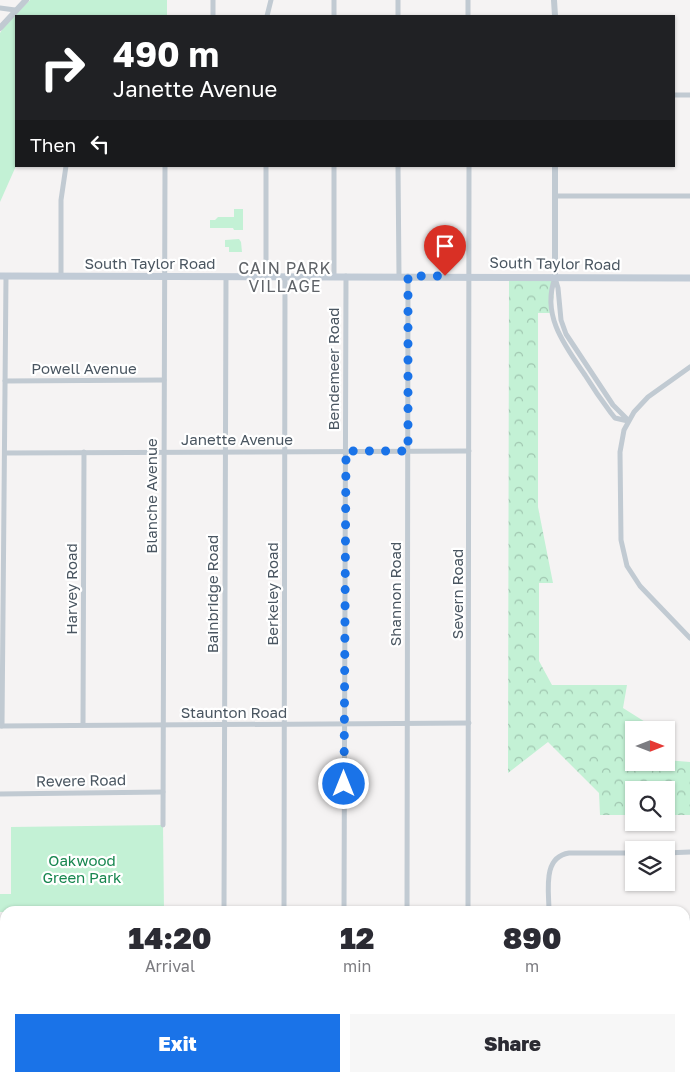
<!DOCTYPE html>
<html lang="en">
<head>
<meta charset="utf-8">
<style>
	body { margin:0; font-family:"Golos Text",sans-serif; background:#f7f7f7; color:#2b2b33; height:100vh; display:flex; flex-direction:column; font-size:19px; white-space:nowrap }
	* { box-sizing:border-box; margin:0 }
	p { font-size:16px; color:#7c7c81 }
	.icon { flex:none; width:28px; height:28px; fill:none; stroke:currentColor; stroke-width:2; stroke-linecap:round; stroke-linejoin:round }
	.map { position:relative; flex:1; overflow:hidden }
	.side { position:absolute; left:0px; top:906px; width:690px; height:176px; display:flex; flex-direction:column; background:#fff; border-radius:15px 15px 0 0; box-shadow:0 1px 4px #0004 }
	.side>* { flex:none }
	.guide { position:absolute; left:15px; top:15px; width:660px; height:152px; border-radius:0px; box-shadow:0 1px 4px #0004; background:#202124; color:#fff; overflow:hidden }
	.needle { width:32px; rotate:90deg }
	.buttons { position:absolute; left:625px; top:721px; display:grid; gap:10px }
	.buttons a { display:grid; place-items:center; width:50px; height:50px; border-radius:0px; background:#fff; box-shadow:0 1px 4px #0004; font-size:25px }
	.pin { position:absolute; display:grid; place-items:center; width:42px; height:42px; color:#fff; margin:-51px -21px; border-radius:50% 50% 50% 0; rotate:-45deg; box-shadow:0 0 5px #0007 }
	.pin .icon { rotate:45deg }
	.me { position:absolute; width:55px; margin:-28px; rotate:0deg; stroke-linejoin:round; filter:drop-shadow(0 0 4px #0008) }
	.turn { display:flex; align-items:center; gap:18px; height:105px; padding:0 15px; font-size:22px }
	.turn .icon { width:65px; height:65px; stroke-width:2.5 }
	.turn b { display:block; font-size:35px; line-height:42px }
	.then { display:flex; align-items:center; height:48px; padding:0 15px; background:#0003; gap:10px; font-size:19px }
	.eta { display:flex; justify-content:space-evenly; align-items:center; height:85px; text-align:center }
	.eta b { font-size:30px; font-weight:800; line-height:35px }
	.action { display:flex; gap:10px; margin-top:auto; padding:10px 15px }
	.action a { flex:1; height:58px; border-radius:0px; background:#1a73e8; color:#fff; font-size:20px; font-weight:800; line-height:58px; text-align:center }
	.action a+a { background:#f7f7f7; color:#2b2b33 }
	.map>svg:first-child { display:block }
	.forest { fill:url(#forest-crowns) }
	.park { fill:#c3f1d5 }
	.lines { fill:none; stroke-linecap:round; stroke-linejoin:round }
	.minor { stroke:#c1cad2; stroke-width:5 }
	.tertiary { stroke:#c1cad2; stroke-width:6 }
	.secondary { stroke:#c1cbd6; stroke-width:7 }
	.route { stroke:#1a73e8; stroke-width:9; stroke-dasharray:0 16.2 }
	.labels { text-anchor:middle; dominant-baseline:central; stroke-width:4.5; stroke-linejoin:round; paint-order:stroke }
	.street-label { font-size:15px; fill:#4a5661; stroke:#fff }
	.park-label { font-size:15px; fill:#17864f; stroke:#fff }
	.neighbourhood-label { font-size:16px; letter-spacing:1px; fill:#5f6368; stroke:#fff }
</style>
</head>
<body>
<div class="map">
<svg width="690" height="1082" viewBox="0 0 690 1082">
	<defs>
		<pattern id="forest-crowns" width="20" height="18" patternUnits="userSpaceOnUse" patternTransform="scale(1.25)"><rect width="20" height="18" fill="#c3f1d5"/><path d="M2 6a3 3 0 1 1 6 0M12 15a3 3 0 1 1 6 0" fill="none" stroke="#a0c6b0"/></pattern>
	</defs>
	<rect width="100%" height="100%" fill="#f5f3f3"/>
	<path class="forest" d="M555,278L552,313H538V507L553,583H539V661L552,685H627L623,708L658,730H634V762H666V760L690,762V815H666V790H634V815H600L599,793L548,742L508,773L509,280Z"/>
	<g class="park">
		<path d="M30,0H167V15L16,16V166L0,202V33L4,27Z"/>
		<path d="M234,209H243V230H234L233,228H210V220H215L218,217H234Z"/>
		<path d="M239,239L241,242L242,252H229V247H225V240Z"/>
		<path d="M163,825L164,911L0,912V894H11V827Z"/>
		<rect x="13" y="1078" width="153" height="4"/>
	</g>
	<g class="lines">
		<g class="minor">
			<path d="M213,0V16"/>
			<path d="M398,0V16"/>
			<path d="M468,0V16"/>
			<path d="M0,8L15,10"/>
			<path d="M267,16L271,0"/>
			<path d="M334,16V0"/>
			<path d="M674,95H690"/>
			<path d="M266,166V277"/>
			<path d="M398,166L399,276"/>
			<path d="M555,196H690"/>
			<path d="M61,276V200L66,166"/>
			<path d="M334,277V166"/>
			<path d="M555,278C541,315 565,346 585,375C593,388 602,401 611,413L615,418L628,421"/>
			<path d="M555,278L558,288L561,320L566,334L613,405L628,420"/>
			<path d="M690,367L648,397L634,412L624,430L620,452L621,540L627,566L640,586L690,638"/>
			<path d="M5,381L164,380"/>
			<path d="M5,453L469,451"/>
			<path d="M83,725L84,452"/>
			<path d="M0,726L469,723"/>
			<path d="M2,726L6,276"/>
			<path d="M0,794L163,792"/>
			<path d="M163,825L165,166"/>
			<path d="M666,853L690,852"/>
			<path d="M224,911L226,277"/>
			<path d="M284,911L285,277"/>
			<path d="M344,911L346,276"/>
			<path d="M407,911L408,276"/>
			<path d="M468,911L469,166"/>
			<path d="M549,911C549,891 542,857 569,853H634"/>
			<path d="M685,920H690"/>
			<path d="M685,989H690"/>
			<path d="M685,1032H690"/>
			<path d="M224,1082V1078"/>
			<path d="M284,1082V1078"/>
			<path d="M344,1082V1078"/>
			<path d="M406,1082V1078"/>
			<path d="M468,1082V1078"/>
		</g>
		<g class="tertiary">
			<path d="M554,0L555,16"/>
			<path d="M0,28L26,0"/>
			<path d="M555,278V166"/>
		</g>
		<path class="secondary" d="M0,276L690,278"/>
	</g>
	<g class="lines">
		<path class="route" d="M344,784L346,451H408V276H445"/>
	</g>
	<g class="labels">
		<g class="street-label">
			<text x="150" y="263">South Taylor Road</text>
			<text transform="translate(555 263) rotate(1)">South Taylor Road</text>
			<text x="84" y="368">Powell Avenue</text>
			<text transform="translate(333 369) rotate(-90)">Bendemeer Road</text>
			<text x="237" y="439">Janette Avenue</text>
			<text transform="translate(151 496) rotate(-90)">Blanche Avenue</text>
			<text transform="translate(71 589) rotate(-90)">Harvey Road</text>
			<text transform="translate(212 594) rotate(-90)">Bainbridge Road</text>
			<text transform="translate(272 594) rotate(-90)">Berkeley Road</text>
			<text transform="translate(395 594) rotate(-90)">Shannon Road</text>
			<text transform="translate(457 594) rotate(-90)">Severn Road</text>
			<text x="234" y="712">Staunton Road</text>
			<text transform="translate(81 780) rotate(-1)">Revere Road</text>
		</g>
		<g class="park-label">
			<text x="82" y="860">Oakwood<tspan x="82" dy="17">Green Park</tspan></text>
		</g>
		<g class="neighbourhood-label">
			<text x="285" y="268">CAIN PARK<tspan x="285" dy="18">VILLAGE</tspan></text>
		</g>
	</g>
</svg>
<div class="buttons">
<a><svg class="needle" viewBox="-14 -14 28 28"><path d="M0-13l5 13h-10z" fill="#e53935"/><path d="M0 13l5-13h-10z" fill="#7c7c81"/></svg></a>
<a><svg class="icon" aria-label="search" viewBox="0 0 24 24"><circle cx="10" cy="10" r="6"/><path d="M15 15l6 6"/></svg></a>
<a><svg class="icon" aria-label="layers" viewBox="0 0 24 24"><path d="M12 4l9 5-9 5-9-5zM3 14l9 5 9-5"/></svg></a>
</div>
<div class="pin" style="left:445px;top:276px;background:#d93025"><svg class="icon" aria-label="arrive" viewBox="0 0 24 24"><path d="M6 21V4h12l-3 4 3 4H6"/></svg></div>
<svg class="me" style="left:344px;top:784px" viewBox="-20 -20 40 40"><circle r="17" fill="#1a73e8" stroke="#fff" stroke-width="3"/><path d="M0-11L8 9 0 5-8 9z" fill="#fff"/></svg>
<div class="guide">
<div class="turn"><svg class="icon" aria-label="right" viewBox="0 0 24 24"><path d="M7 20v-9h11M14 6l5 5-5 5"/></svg><div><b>490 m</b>Janette Avenue</div></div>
<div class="then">Then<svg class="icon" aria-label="left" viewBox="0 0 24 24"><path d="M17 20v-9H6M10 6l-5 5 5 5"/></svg></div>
</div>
<section class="side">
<div class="eta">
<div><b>14:20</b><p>Arrival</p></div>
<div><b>12</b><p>min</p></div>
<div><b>890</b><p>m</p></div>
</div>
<div class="action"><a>Exit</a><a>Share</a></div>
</section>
</div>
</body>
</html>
